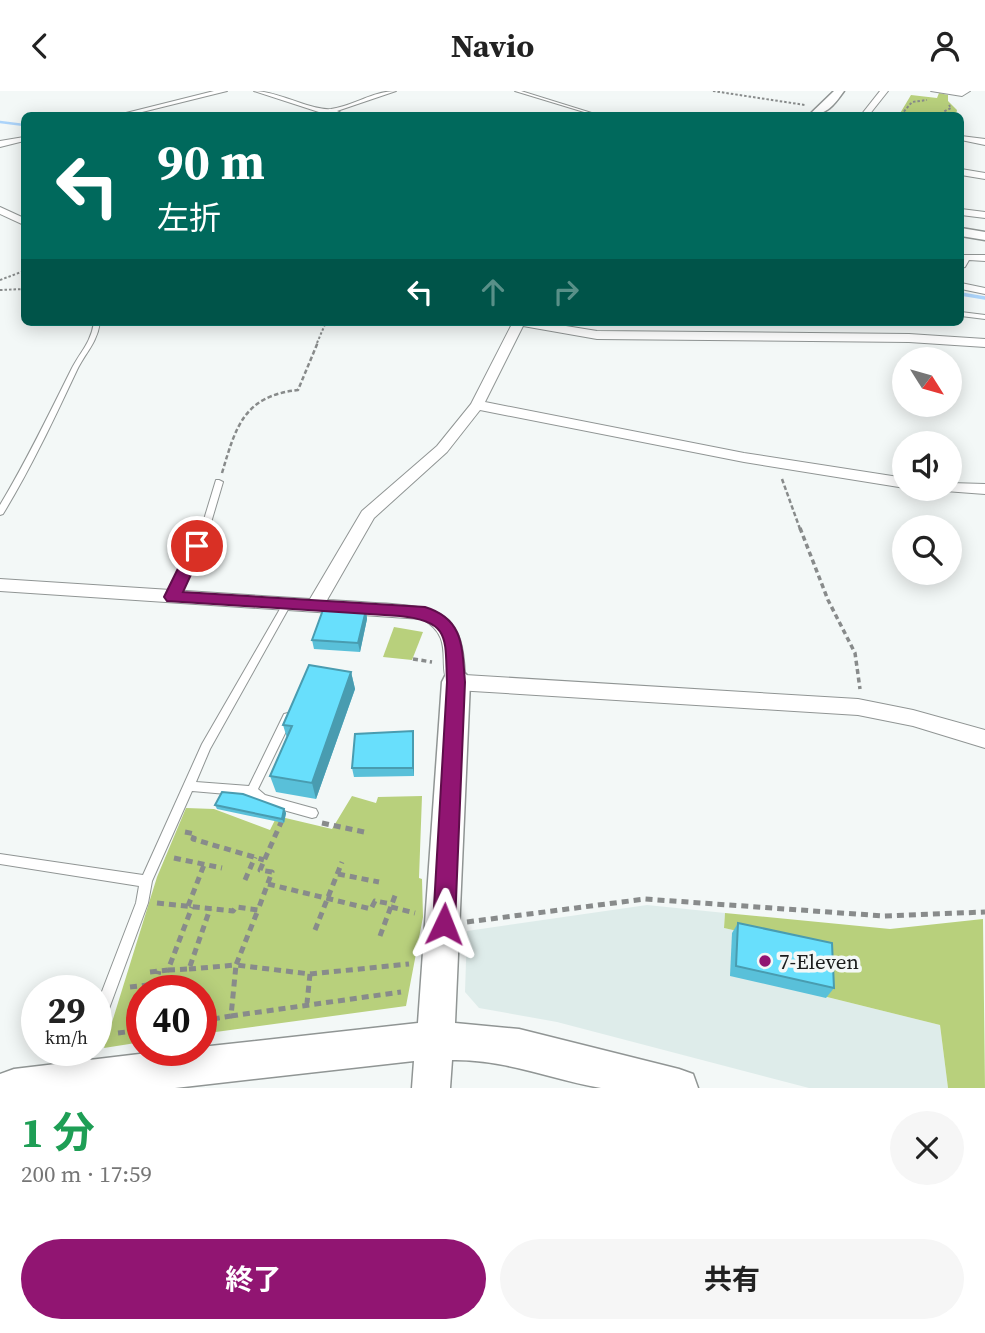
<!DOCTYPE html>
<html lang="ja">
<head>
<meta charset="utf-8">
<style>
	body { margin:0; font-family:"Source Serif 4","Noto Sans JP",serif; background:#f6f6f6; color:#222; height:100vh; display:flex; flex-direction:column; font-size:26px; white-space:nowrap }
	* { box-sizing:border-box; margin:0 }
	p { font-size:23px; color:#767676 }
	.icon { flex:none; width:38px; height:38px; fill:none; stroke:currentColor; stroke-width:2; stroke-linecap:round; stroke-linejoin:round }
	.map { position:relative; height:997px; overflow:hidden }
	.details { display:flex; flex-direction:column; background:#fff; flex:1 }
	.details>* { flex:none }
	.guide { position:absolute; left:21px; top:21px; width:943px; height:214px; border-radius:10px; box-shadow:0 4px 18px #0003; background:#00695c; color:#fff; overflow:hidden }
	.needle { width:46px; rotate:127deg }
	.controls { position:absolute; left:892px; top:256px; display:grid; gap:14px }
	.controls a { display:grid; place-items:center; width:70px; height:70px; border-radius:50%; background:#fff; box-shadow:0 4px 18px #0003; font-size:35px }
	.speed { position:absolute; left:21px; top:884px; display:flex; gap:14px; font-size:35px; font-weight:700; text-align:center }
	.speed>* { display:grid; place-content:center; width:91px; height:91px; border-radius:50%; background:#fff; box-shadow:0 4px 18px #0003; line-height:1 }
	.speed small { font-size:18px; font-weight:400 }
	.speed .limit { border:10px solid #d22; background:#fff; color:#111 }
	.pin { position:absolute; display:grid; place-items:center; width:60px; height:60px; color:#fff; margin:-30px; border:4px solid #fff; border-radius:50%; box-shadow:0 2px 7px #0007 }
	.me { position:absolute; width:77px; margin:-38px; rotate:2deg; stroke-linejoin:round; filter:drop-shadow(0 0 5px #0008) }
	.turn { display:flex; align-items:center; gap:24px; height:147px; padding:0 21px; font-size:32px }
	.turn .icon { width:91px; height:91px; stroke-width:2.5 }
	.turn b { display:block; font-size:49px; line-height:60px }
	.lanes { display:flex; align-items:center; height:66px; padding:0 21px; background:#0003; justify-content:center; gap:35px; direction:ltr }
	.lanes .off { opacity:.35 }
	.round { display:grid; place-items:center; flex:none; width:74px; height:74px; border-radius:37px; background:#f6f6f6 }
	.headline { display:flex; align-items:center; justify-content:space-between; height:119px; padding:0 21px }
	h1 { font-size:42px; font-weight:700; line-height:52px; color:#1e9e55 }
	.cta { display:flex; gap:14px; margin-top:auto; padding:14px 21px }
	.cta a { flex:1; height:80px; border-radius:42px; background:#911572; color:#fff; font-size:28px; font-weight:700; line-height:80px; text-align:center }
	.cta a+a { background:#f6f6f6; color:#222 }
	header { display:flex; justify-content:space-between; align-items:center; height:91px; padding:0 21px; background:#fff; font-size:32px; font-weight:700 }
	.map>svg:first-child { display:block }
	.built { fill:#deecea }
	.green { fill:#b8d07c }
	.lines { fill:none; stroke-linecap:round; stroke-linejoin:round }
	.stream-far1 { stroke:#acd4fa; stroke-width:2.5 }
	.stream { stroke:#acd4fa; stroke-width:3.5 }
	.lane-casing { stroke:#909594; stroke-width:2 }
	.street-casing { stroke:#909594; stroke-width:2 }
	.secondary-casing { stroke:#909594; stroke-width:3 }
	.path-far3 { stroke:#888b8b; stroke-width:2; stroke-dasharray:2.5 2; stroke-linecap:butt }
	.path-far2 { stroke:#888b8b; stroke-width:2.5; stroke-dasharray:4.5 2.5; stroke-linecap:butt }
	.path-far1 { stroke:#888b8b; stroke-width:3.5; stroke-dasharray:5 3.5; stroke-linecap:butt }
	.path { stroke:#888b8b; stroke-width:5; stroke-dasharray:7 5; stroke-linecap:butt }
	.lane { fill:#fff; fill-rule:evenodd }
	.street { fill:#fff; fill-rule:evenodd }
	.secondary { fill:#fff; fill-rule:evenodd }
	.wall { fill:#59c0d9 }
	.shaded-wall { fill:#499cb0 }
	.building { fill:#68dffc; stroke:#499cb0; stroke-width:2 }
	.route { fill:#911572; stroke:#5e0e4a; stroke-width:2 }
	.poi-dot { fill:#911572; stroke:#f3f8f7; stroke-width:2.5 }
	.labels { text-anchor:middle; dominant-baseline:central; stroke-width:7; stroke-linejoin:round; paint-order:stroke }
	.near-poi-label { font-size:21px; fill:#1b1d1d; stroke:#f3f8f7; text-anchor:start }
</style>
</head>
<body>
<header><svg class="icon" aria-label="back" viewBox="0 0 24 24"><path d="M15 5l-7 7 7 7"/></svg>Navio<svg class="icon" aria-label="person" viewBox="0 0 24 24"><circle cx="12" cy="8" r="4"/><path d="M4 21q1-7 8-7t8 7"/></svg></header>
<div class="map">
<svg width="985" height="997" viewBox="0 0 985 997">
	<rect width="100%" height="100%" fill="#f3f8f7"/>
	<path class="built" d="M647,814L725,822L724,837L827,860V906L940,934L948,997H809L557,931L479,917L465,901L467,840Z"/>
	<g class="green">
		<path d="M939,2L948,4V10L957,19L956,24H899L911,4L937,7Z"/>
		<path d="M394,536L423,541L412,569L383,566Z"/>
		<path d="M352,705L376,712L378,706L422,705L419,787L422,788L423,826L406,915L201,943V900H142V951L104,957L157,786L186,717L214,718L270,739L277,725L332,738Z"/>
		<path d="M725,822L890,838L983,828L985,997H948L940,934L827,906L826,860L724,837Z"/>
	</g>
	<g class="lines">
		<path class="stream-far1" d="M0,31L24,34"/>
		<path class="stream" d="M961,203L985,207"/>
		<defs>
			<g id="lane">
				<path d="M515,0H521L598,24H594Z"/>
				<path d="M961,221L985,224V228L961,225Z"/>
				<path d="M94,231H100C97,252 86,261 77,279C54,328 31,377 3,423L0,424V414C26,371 48,325 71,279C80,261 91,252 94,231Z"/>
				<path d="M216,389H219L223,391L210,435L176,506L172,509L169,508L168,506L202,435Z"/>
				<path d="M287,510L291,513L210,658L196,691L249,695L284,623L288,622L292,623L293,626L258,698L265,704L316,718L318,722L316,726L312,727L262,713L250,705L192,700L152,790L148,812L103,934L101,939L96,940V916L136,812L139,795L0,773V763L143,784L202,653L284,511Z"/>
				<path d="M80,959H94L84,986L79,988L74,986L72,981Z"/>
			</g>
			<g id="street">
				<path d="M214,0H227L130,24H118Z"/>
				<path d="M254,0C278,0 312,20 331,18C353,15 373,0 396,0L337,20L345,24L325,23Z"/>
				<path d="M880,0H888L869,24H861Z"/>
				<path d="M931,0H970L962,5Z"/>
				<path d="M961,45L985,48V54L961,49Z"/>
				<path d="M24,46V50L0,56V50Z"/>
				<path d="M961,78L985,82V88L961,84Z"/>
				<path d="M0,116L24,127V134L0,123Z"/>
				<path d="M961,118L985,121V127L961,124Z"/>
				<path d="M961,164H985V170L969,169L965,176L961,177Z"/>
				<path d="M961,192L985,197V203L961,198Z"/>
				<path d="M513,231H541L597,240L909,243L985,248V256L909,251L597,248L523,235L485,311L744,362L905,387V397L744,371L480,319L447,361L374,427L327,509C349,510 371,512 392,513C446,517 463,527 465,584L858,608L913,619L985,639V657L913,635L858,624L456,599L449,596C436,571 456,547 422,528L0,500V488L310,508L362,420L437,355L471,313Z"/>
				<path d="M950,392L985,393V403L945,400L942,397H950Z"/>
			</g>
			<g id="secondary">
				<path d="M834,0H844C834,14 827,24 809,24Z"/>
				<path d="M961,137L985,141V149L961,145Z"/>
				<path d="M456,580L466,583L470,591L455,932L519,938L679,978L693,983L698,997C667,997 632,997 601,997C550,988 504,968 452,969L450,997H412L414,970L175,997H0V983L14,978L173,959H201V956L418,932L442,591L446,583Z"/>
			</g>
		</defs>
		<use href="#lane" class="lane-casing"/>
		<use href="#street" class="street-casing"/>
		<use href="#secondary" class="secondary-casing"/>
		<g class="path-far3">
			<path d="M713,0L805,14"/>
			<path d="M901,24L912,11L927,9"/>
			<path d="M943,24V21L951,17L949,14"/>
			<path d="M0,189L24,180"/>
			<path d="M0,199L24,198"/>
			<path d="M317,252L326,231"/>
		</g>
		<g class="path-far2">
			<path d="M222,382C236,335 244,305 298,299L318,251"/>
			<path d="M782,388L800,438"/>
		</g>
		<g class="path-far1">
			<path d="M800,437L828,509L855,562L860,598"/>
			<path d="M413,568L432,571"/>
		</g>
		<g class="path">
			<path d="M322,732L364,741"/>
			<path d="M185,741L195,743L193,748L264,769"/>
			<path d="M174,767L222,777"/>
			<path d="M338,783L379,791"/>
			<path d="M245,789L255,766"/>
			<path d="M268,793L371,818L375,810L392,813"/>
			<path d="M157,812L233,820L236,816L258,819L272,781L260,779L283,727"/>
			<path d="M188,815L204,774"/>
			<path d="M391,816L415,822"/>
			<path d="M467,831L645,808L884,825L985,821"/>
			<path d="M315,839L342,771"/>
			<path d="M380,845L396,802"/>
			<path d="M189,878L236,874L258,819"/>
			<path d="M168,879L189,878L210,818"/>
			<path d="M150,881L168,879L192,816"/>
			<path d="M310,883L409,873"/>
			<path d="M130,896L156,893L159,880"/>
			<path d="M231,925L401,901"/>
			<path d="M201,930L231,925L236,874L310,883L307,912"/>
			<path d="M118,942L142,939"/>
		</g>
		<use href="#lane" class="lane"/>
		<use href="#street" class="street"/>
		<use href="#secondary" class="secondary"/>
	</g>
	<g class="wall">
		<path d="M366,519L367,528L360,561L314,558L312,549Z"/>
		<path d="M351,581L355,598L316,708L276,701L270,685L287,647L283,634Z"/>
		<path d="M413,640L414,649V685L354,686L352,677Z"/>
		<path d="M215,714L284,718L286,722L284,732L217,718Z"/>
		<path d="M738,832L834,897L826,907L730,885L732,842Z"/>
	</g>
	<g class="shaded-wall">
		<path d="M366,519L367,528L360,561L358,552Z"/>
		<path d="M351,581L355,598L316,708L312,692Z"/>
		<path d="M413,640L414,649V685L413,677Z"/>
		<path d="M284,718L286,722L284,732L282,728Z"/>
	</g>
	<g class="building">
		<path d="M324,516L366,519L358,552L312,549Z"/>
		<path d="M309,574L351,581L312,692L270,685L292,635L283,634Z"/>
		<path d="M413,640V677H352L355,643Z"/>
		<path d="M222,701L243,703L284,718L282,728L215,714Z"/>
		<path d="M738,832L832,852L834,897L736,875Z"/>
	</g>
	<path class="route" d="M197,450L204,455L183,501L425,516C464,528 462,556 465,591L455,833L452,841L444,844L436,841L433,833L447,591C445,548 451,530 400,525L167,510L164,506L189,455Z"/>
	<circle class="poi-dot" cx="765" cy="870" r="7"/>
	<g class="labels">
		<g class="near-poi-label">
			<text x="779" y="870">7-Eleven</text>
		</g>
	</g>
</svg>
<div class="controls">
<a><svg class="needle" viewBox="-14 -14 28 28"><path d="M0-13l5 13h-10z" fill="#e53935"/><path d="M0 13l5-13h-10z" fill="#767676"/></svg></a>
<a><svg class="icon" aria-label="sound" viewBox="0 0 24 24"><path d="M4 9h4l5-4v14l-5-4H4zM17 9q2 3 0 6"/></svg></a>
<a><svg class="icon" aria-label="search" viewBox="0 0 24 24"><circle cx="10" cy="10" r="6"/><path d="M15 15l6 6"/></svg></a>
</div>
<div class="speed"><div>29<small>km/h</small></div><div class="limit">40</div></div>
<div class="pin" style="left:197px;top:455px;background:#d93025"><svg class="icon" aria-label="arrive" viewBox="0 0 24 24"><path d="M6 21V4h12l-3 4 3 4H6"/></svg></div>
<svg class="me" style="left:444px;top:833px" viewBox="-20 -20 40 40"><path d="M0-17L14 15 0 8-14 15z" fill="#911572" stroke="#fff" stroke-width="4"/></svg>
<div class="guide">
<div class="turn"><svg class="icon" aria-label="left" viewBox="0 0 24 24"><path d="M17 20v-9H6M10 6l-5 5 5 5"/></svg><div><b>90 m</b>左折</div></div>
<div class="lanes"><svg class="icon" aria-label="left" viewBox="0 0 24 24"><path d="M17 20v-9H6M10 6l-5 5 5 5"/></svg><svg class="icon off" aria-label="ahead" viewBox="0 0 24 24"><path d="M12 20V5M6 11l6-6 6 6"/></svg><svg class="icon off" aria-label="right" viewBox="0 0 24 24"><path d="M7 20v-9h11M14 6l5 5-5 5"/></svg></div>
</div>
</div>
<section class="details">
<div class="headline"><div><h1>1 分</h1><p>200 m · 17:59</p></div><a class="round"><svg class="icon" aria-label="close" viewBox="0 0 24 24"><path d="M6 6l12 12M18 6L6 18"/></svg></a></div>
<div class="cta"><a>終了</a><a>共有</a></div>
</section>
</body>
</html>
